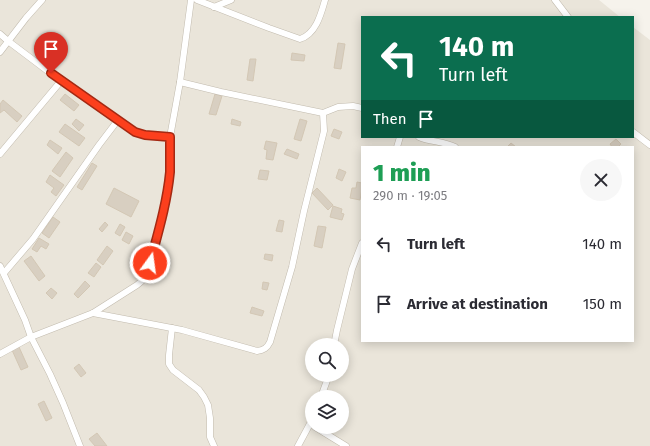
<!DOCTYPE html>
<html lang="en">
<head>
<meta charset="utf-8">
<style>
	body { margin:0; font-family:"Fira Sans",sans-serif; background:#f7f7f7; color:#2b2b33; height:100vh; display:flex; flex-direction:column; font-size:15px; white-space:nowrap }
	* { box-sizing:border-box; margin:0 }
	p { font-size:13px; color:#7c7c81 }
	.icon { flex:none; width:22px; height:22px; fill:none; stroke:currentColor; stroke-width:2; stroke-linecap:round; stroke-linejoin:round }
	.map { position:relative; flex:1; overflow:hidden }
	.sheet { position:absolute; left:361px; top:146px; width:273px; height:196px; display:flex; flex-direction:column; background:#fff; border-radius:0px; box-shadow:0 2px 10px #0003 }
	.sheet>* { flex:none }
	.guide { position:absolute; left:361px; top:16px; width:273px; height:122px; border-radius:0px; box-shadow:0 2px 10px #0003; background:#0b6e4f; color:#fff; overflow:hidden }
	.buttons { position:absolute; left:305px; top:338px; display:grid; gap:8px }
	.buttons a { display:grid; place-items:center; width:44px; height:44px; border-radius:50%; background:#fff; box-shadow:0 2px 10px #0003; font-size:20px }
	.pin { position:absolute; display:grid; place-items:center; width:34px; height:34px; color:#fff; margin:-41px -17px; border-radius:50% 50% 50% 0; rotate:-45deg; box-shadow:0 0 4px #0007 }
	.pin .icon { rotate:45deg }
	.me { position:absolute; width:44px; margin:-22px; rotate:14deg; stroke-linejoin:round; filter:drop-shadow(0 0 3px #0008) }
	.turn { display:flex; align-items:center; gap:14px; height:84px; padding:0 12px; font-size:18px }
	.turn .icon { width:52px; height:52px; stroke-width:2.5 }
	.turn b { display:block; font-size:28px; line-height:34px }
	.then { display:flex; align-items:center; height:38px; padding:0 12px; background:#0003; gap:8px; font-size:15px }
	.round { display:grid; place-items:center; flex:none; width:42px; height:42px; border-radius:21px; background:#f7f7f7 }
	.headline { display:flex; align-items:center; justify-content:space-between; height:68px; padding:0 12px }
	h1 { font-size:24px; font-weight:800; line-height:30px; color:#1e9e55 }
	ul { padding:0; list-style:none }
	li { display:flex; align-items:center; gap:12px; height:60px; padding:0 12px }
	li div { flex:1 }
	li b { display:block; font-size:15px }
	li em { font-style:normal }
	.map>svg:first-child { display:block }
	.residential { fill:#eae5da; fill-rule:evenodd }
	.building { fill:#d8cfc1; stroke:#d3c7b4 }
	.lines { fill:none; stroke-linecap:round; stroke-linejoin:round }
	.minor-casing { stroke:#c2bbae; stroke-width:7 }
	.minor { stroke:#fff; stroke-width:6 }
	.route-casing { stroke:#a42913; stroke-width:10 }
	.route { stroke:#fc3f1d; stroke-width:7 }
</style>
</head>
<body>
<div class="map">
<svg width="650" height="446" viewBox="0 0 650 446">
	<rect width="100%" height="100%" fill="#f6f3ec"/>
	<path class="residential" d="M0,0H599L620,17H362V137H633V27L650,40V446H0ZM362,147H633V341H362ZM312,345H342V375H312ZM312,397H342V427H312Z"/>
	<g class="building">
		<path d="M338,43L345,44L341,69L334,68Z"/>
		<path d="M292,53L305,55L304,61L291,60Z"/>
		<path d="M250,59H256L253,81L247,80Z"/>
		<path d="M65,94L79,105L74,111L60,100Z"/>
		<path d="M215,94L222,96L216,115L209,114Z"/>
		<path d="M3,100L22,116L17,122L4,110L0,113V104Z"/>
		<path d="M76,119L84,125L79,131L72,124Z"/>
		<path d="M232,119L241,122L240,126L231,124Z"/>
		<path d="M300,119L307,121L301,141L294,139Z"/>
		<path d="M65,124L85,138L79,146L59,132Z"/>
		<path d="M334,129L342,132L339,139L331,136Z"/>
		<path d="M616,139L621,144L618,147H612L610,144Z"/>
		<path d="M50,140L62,148L58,154L47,145Z"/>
		<path d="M266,141L277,143L273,160L266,159L267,150L264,149Z"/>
		<path d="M511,143L516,147H507Z"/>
		<path d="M287,149L299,154L297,159L284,154Z"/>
		<path d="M66,152L73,158L60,177L52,171Z"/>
		<path d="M92,163L97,166L82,190L77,187Z"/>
		<path d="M339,169L346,172L342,181L336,178Z"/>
		<path d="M260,170L269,171L267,180L258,179Z"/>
		<path d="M50,175L64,185L56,196L51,192L54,188L46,182Z"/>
		<path d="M357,182L362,183V189L360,200L350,198L352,188H356Z"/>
		<path d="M114,188L139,201L131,217L106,204Z"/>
		<path d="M317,188L333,205L328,210L312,193Z"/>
		<path d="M333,206L342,209L341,213L344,214L342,220L330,217Z"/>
		<path d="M53,217L60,222L49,238L42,233Z"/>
		<path d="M279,220L284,221L282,232L276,231Z"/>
		<path d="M105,222L108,225L102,232L99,229Z"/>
		<path d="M120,224L125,227L120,236L115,233Z"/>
		<path d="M318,226L326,227L322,248L314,246Z"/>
		<path d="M126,232L133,236L129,244L122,240Z"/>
		<path d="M39,238L49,244L46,249L41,246L37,252L32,249Z"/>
		<path d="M107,246L113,251L103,265L97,260Z"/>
		<path d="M265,254L273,255L272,261L264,259Z"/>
		<path d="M31,256L45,276L39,281L24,261Z"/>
		<path d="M96,263L101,267L94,277L88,273Z"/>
		<path d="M85,281L90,286L78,298L74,294Z"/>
		<path d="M263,282L269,283L267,290L262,289Z"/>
		<path d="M51,288L57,293L52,299L46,293Z"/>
		<path d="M252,307L264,311L262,316L250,313Z"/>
		<path d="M19,347L28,367L21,370L12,350Z"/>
		<path d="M79,364L86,373L81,377L74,368Z"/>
		<path d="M44,401L52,418L46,421L38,404Z"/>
		<path d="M97,433L107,446H95L89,439Z"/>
	</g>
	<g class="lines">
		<defs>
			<g id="minor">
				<path d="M197,0L269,28L300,39C316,34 321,14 325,0"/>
				<path d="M555,0L568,17"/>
				<path d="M214,7L231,0"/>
				<path d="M0,34L8,41L61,81"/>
				<path d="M0,52L26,18L42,0"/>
				<path d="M180,82L221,92L323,113"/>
				<path d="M633,132L650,145"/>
				<path d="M419,137C430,142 443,141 455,147"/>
				<path d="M397,147L400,137"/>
				<path d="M0,154L61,81L135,132L145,135L170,137"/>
				<path d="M0,266L25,320L31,337L50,374L63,403L80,446"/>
				<path d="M4,273L33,239L99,145L118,120"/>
				<path d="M93,313L182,330L257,351C264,350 267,348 270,342L292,267L304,211L324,131L323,113L338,107L353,106L362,108"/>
				<path d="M172,328L169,355V364L173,370L199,390L204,397L208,405L210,418V437L214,446"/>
				<path d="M334,345L337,330L352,269L362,243"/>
				<path d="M0,354L31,337L93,313L137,285L143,280L146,274L150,263L164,210L170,172V137L180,82L191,0"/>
				<path d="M321,397L329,375"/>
				<path d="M315,427L346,446"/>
				<path d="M298,446L312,420"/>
			</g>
		</defs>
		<use href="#minor" class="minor-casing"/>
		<use href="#minor" class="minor"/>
	</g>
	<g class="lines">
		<defs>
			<path id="route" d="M51,73L135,132L145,135L170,137C170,149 170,160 170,172C167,203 158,233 150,263"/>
		</defs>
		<use href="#route" class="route-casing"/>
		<use href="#route" class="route"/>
	</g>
</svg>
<div class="buttons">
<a><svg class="icon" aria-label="search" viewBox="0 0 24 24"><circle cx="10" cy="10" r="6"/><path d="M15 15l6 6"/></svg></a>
<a><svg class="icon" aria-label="layers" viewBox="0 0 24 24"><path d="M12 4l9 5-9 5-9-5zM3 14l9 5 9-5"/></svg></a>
</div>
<div class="pin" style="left:51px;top:73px;background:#d93025"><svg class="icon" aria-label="arrive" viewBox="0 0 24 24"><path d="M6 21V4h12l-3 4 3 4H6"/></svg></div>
<svg class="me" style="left:150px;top:263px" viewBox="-20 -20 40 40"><circle r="17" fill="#fc3f1d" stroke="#fff" stroke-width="3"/><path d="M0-11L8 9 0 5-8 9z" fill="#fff"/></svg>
<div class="guide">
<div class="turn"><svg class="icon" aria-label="left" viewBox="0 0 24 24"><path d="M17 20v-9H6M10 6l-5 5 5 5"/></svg><div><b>140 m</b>Turn left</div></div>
<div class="then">Then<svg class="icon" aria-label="arrive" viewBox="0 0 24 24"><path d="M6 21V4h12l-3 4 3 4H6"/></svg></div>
</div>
<section class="sheet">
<div class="headline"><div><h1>1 min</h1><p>290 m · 19:05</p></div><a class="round"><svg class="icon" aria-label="close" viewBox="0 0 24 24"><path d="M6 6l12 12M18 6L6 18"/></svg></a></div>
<ul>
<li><svg class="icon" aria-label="left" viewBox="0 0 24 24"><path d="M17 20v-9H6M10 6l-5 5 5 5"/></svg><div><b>Turn left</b></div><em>140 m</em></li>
<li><svg class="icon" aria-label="arrive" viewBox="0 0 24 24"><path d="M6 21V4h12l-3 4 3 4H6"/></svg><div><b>Arrive at destination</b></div><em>150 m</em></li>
</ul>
</section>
</div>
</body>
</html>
